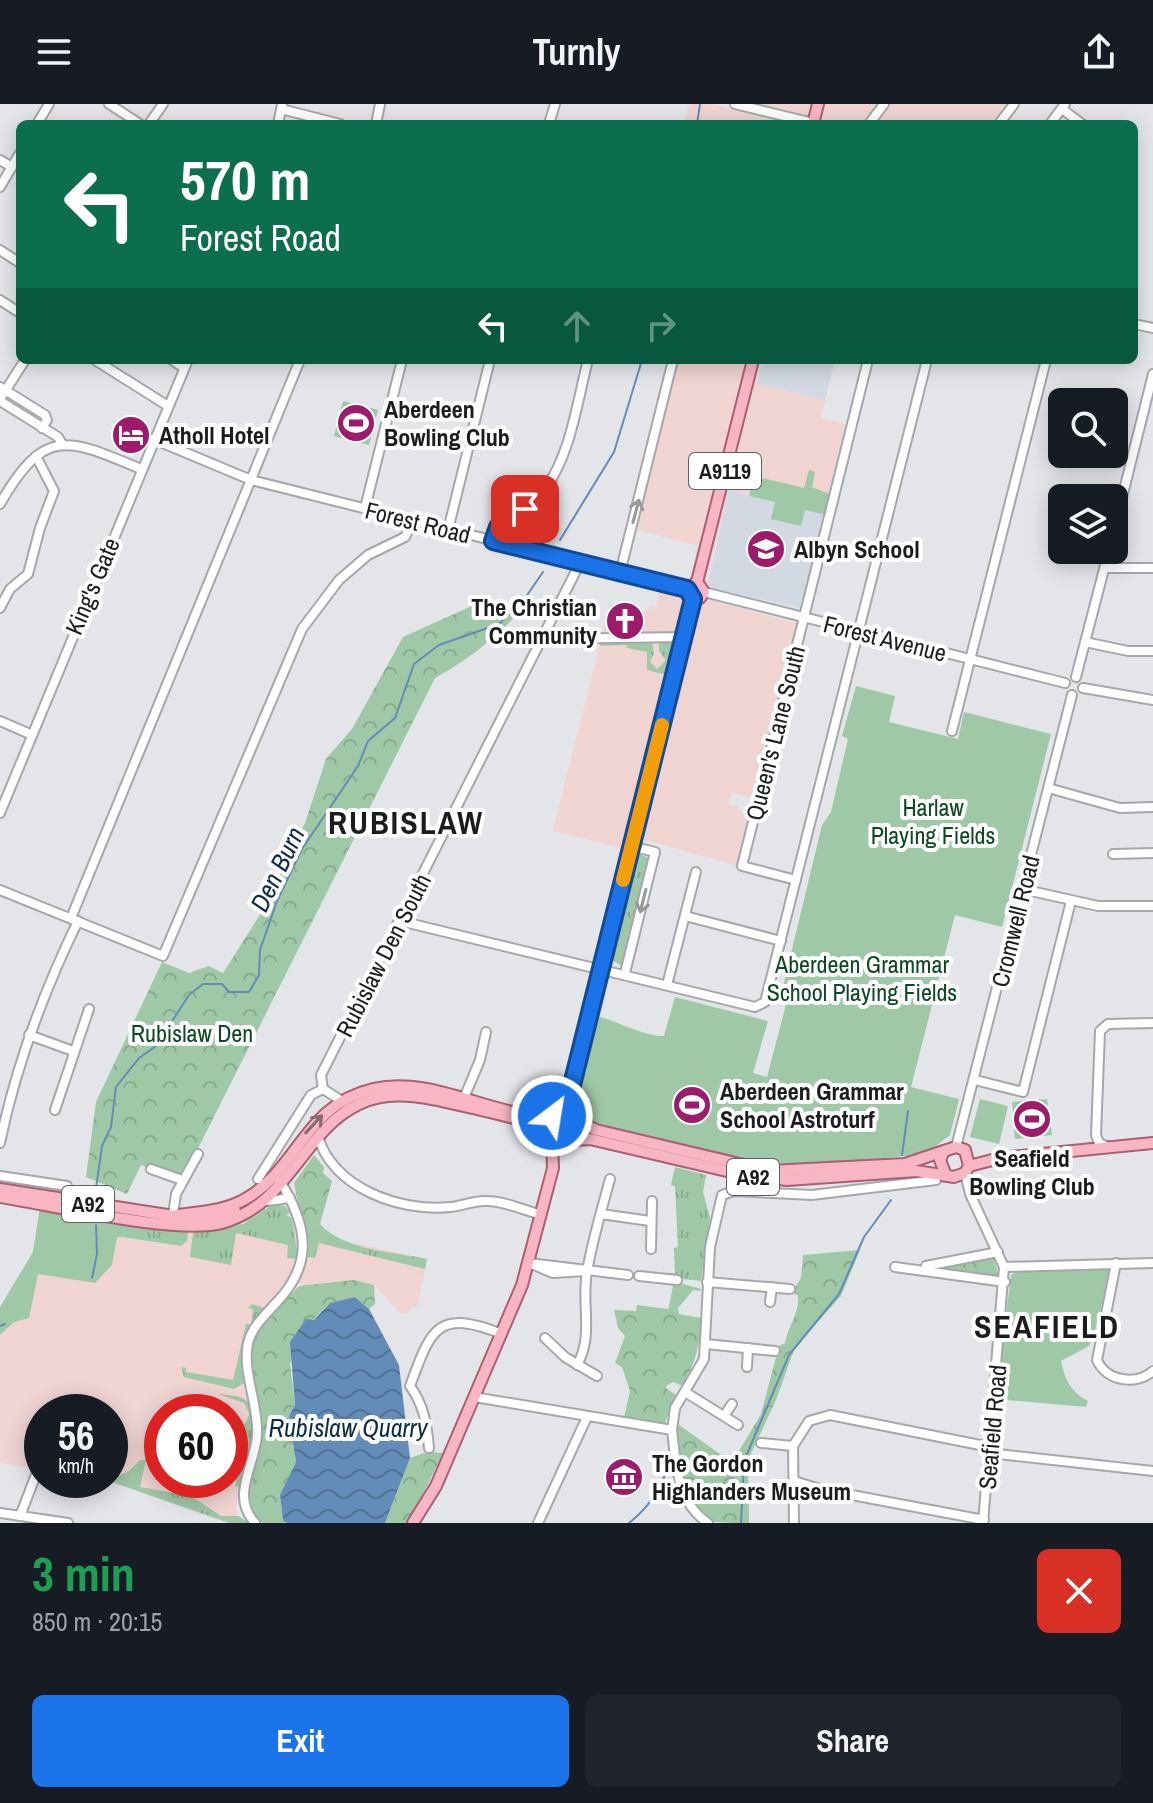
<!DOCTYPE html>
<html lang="en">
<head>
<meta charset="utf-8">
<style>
	body { margin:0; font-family:"Archivo Narrow",sans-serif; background:#20242c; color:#f1f3f6; height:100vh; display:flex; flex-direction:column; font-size:30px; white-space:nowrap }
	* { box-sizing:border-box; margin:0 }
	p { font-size:26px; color:#9ea1a6 }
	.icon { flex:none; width:44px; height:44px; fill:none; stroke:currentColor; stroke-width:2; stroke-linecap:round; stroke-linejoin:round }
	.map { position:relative; height:1419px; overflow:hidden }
	.drawer { display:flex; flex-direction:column; background:#171b24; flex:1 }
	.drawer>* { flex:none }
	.banner { position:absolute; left:16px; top:16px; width:1122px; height:244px; border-radius:12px; box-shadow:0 4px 20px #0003; background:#0b6e4f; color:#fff; overflow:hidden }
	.fabs { position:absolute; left:1048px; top:284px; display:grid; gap:16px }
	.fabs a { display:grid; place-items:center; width:80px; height:80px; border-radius:12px; background:#171b24; box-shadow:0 4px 20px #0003; font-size:40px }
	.speed { position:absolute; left:24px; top:1290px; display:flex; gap:16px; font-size:40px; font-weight:700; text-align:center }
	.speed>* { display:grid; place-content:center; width:104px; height:104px; border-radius:50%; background:#171b24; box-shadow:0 4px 20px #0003; line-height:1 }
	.speed small { font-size:20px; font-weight:400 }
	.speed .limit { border:12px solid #d22; background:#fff; color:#111 }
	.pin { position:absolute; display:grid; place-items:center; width:68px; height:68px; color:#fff; margin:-34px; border-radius:16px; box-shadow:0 4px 12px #0006 }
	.me { position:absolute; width:88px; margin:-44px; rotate:31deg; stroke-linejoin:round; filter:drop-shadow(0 0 6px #0008) }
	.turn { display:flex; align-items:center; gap:28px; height:168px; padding:0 32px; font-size:36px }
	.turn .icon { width:104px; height:104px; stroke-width:2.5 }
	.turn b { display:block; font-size:56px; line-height:68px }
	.lanes { display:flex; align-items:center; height:76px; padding:0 32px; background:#0003; justify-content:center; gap:40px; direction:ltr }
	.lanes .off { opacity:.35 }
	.round { display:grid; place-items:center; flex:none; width:84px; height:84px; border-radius:12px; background:#20242c }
	.headline { display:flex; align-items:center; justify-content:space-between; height:136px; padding:0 32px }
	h1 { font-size:48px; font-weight:700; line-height:60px; color:#1e9e55 }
	.primary-button { display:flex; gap:16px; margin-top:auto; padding:16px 32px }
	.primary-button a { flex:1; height:92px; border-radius:12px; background:#1a73e8; color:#fff; font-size:32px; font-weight:700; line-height:92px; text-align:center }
	.primary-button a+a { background:#20242c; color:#f1f3f6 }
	header { display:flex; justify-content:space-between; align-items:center; height:104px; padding:0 32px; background:#171b24; font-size:36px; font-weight:700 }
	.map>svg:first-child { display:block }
	.commercial { fill:#efd4d2; fill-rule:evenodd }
	.built { fill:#d3d9e2 }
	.grass { fill:url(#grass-tufts) }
	.forest { fill:url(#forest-crowns) }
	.green { fill:#9ec8a6 }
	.water { fill:url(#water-waves) }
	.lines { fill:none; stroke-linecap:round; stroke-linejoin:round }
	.stream { stroke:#638cb9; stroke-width:2 }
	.minor-casing { stroke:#a6a7aa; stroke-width:12 }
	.major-casing { stroke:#a86072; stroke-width:14 }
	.minor { stroke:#fff; stroke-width:8 }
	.major { stroke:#f8b6c5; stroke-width:10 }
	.oneway { stroke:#989999 }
	.oneway2 { stroke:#8a6971 }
	.route-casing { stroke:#114b97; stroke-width:20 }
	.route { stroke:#1a73e8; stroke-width:14 }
	.slow { stroke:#f59e0b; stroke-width:14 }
	.labels { text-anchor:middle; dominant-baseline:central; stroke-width:8; stroke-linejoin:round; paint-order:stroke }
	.shield { fill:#fff; stroke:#5f6061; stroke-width:2 }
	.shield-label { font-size:22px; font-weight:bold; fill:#1b1c1d }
	.poi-label { font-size:24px; font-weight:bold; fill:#1b1c1d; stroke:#fff; text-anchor:start }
	.street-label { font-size:24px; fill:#1b1c1d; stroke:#fff }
	.park-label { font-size:24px; fill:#0b4922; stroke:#fff }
	.water-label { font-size:26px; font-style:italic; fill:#0c2b49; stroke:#fff }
	.district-label { font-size:32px; font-weight:bold; letter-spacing:2px; fill:#1b1c1d; stroke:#fff }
</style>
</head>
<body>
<header><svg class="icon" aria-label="menu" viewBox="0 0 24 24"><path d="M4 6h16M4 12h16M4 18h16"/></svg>Turnly<svg class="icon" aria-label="share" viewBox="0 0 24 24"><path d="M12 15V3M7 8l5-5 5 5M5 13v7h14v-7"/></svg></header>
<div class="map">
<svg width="1153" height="1419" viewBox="0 0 1153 1419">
	<defs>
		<pattern id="grass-tufts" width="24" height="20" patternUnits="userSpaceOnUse" patternTransform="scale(2)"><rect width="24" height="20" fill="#9ec8a6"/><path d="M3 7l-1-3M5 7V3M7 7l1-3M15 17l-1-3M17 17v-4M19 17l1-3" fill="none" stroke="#88ab8e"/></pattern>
		<pattern id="forest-crowns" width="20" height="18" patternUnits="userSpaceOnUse" patternTransform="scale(2)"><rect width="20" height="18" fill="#9ec8a6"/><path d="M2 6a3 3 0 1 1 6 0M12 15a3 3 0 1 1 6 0" fill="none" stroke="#88ab8e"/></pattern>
		<pattern id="water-waves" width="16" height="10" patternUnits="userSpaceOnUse" patternTransform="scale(2)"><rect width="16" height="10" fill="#638cb9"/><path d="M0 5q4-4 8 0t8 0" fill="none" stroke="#517296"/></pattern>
	</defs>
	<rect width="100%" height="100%" fill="#e3e5e8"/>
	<g class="commercial">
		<path d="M689,0H712L737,6L739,0H1010L995,20H684Z"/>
		<path d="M675,256H763L757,280L825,296L821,314L849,321L827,411L730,387L714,447L707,475L713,484L711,496L799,520L756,695L733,689L729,700L739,703V707H753L739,762L642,735L638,748L553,727L610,500L648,508L650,502L656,503L662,479L682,484L691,471L698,442L634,425Z"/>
		<path d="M273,1100L285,1102L295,1125L320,1120L328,1130L350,1138L427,1155L417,1204L412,1203L407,1210L400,1209L374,1181L354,1176L310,1183L291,1177L251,1223L248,1271L253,1336L236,1402L238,1412L249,1419H229L106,1376H110V1308H42V1366L0,1359V1231L14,1218L29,1213L37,1170L95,1179L108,1163L117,1132L123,1133L125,1121L193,1129L218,1127L243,1120ZM162,1308H230V1376H162Z"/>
	</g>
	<g class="built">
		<path d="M763,256H835L825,296L757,280Z"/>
		<path d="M729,387L827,411L803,505L713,484L708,479Z"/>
	</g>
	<g class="grass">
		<path d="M652,537L654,549L650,558L657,565L666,556L659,547V538H672L666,571L647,566V548L627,544V541L600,542L601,539Z"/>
		<path d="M640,750L650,755L623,863L612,856L636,755Z"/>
		<path d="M675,1063L706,1071L703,1088L710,1114L701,1177L667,1173V1169H675L674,1144L678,1143L675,1082L671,1081Z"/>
		<path d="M273,1100L285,1102L291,1108L286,1111L292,1114L298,1155L287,1154L288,1141L236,1129L231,1161L190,1153L193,1129L243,1120Z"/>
		<path d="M320,1120C343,1146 394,1148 427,1155L425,1165L319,1139L315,1154L308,1153L303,1124Z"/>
		<path d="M125,1121L188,1128L187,1137L181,1142L123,1133Z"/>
		<path d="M666,1175L701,1185L700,1187L693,1186L678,1204L669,1202L673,1182L665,1179Z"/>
		<path d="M252,1200L267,1205L251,1223L246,1278L234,1285L184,1273L181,1263L186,1264V1268L233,1276L246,1220H251L253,1205L248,1204Z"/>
		<path d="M218,1290C226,1291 237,1291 244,1295C266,1307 243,1365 239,1383L235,1382L246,1327L238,1325L247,1317L249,1309L244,1299Z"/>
		<path d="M140,1356H146L140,1383L191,1392L221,1412H238L249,1419H229L106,1376L128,1368Z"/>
	</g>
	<g class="forest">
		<path d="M521,490L530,495C503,529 472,553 435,574L182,1076L141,1061L127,1090L86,1073L96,998L162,858L189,869L209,862L223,869L261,809L305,719L326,655L352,625L403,533L485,496L503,506Z"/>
		<path d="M314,1051L324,1063L323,1069L332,1077L320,1120L303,1124L294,1079Z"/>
		<path d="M860,1146L841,1192L795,1243L776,1296L748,1356L749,1419C738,1419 722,1419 711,1417C678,1402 673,1338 675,1306L678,1309L679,1321L727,1355L736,1352L761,1310L779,1242L785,1239C788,1222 800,1209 798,1192L792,1188L801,1174L803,1151Z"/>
		<path d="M994,1155L999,1173L929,1163Z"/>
		<path d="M354,1176L374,1181L375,1200L369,1205L355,1193L330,1199L313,1216L290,1259L295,1301L289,1312L296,1358L280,1392L283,1417L288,1419H262C232,1387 265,1357 262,1320C260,1293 250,1266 253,1239L259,1225L299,1182Z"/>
		<path d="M637,1201L668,1205L669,1202L678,1204L679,1210L701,1214C700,1241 696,1259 682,1282L674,1278L667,1281L666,1284L676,1291L665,1319L658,1322L623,1318L630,1287L622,1263L615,1259L625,1232L618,1224L614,1206L636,1207Z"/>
		<path d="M427,1348L443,1349L412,1413L405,1419H385L410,1354Z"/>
	</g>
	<g class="green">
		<path d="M343,297L378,306L369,341L334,332Z"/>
		<path d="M809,366L815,368L812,383L832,391L827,411L805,406L801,422L771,415L775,398L749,392L754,372L804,384Z"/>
		<path d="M856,582L895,592L889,618L958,635L964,608L1051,630L1002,823L955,811L911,983L959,995L950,1031L931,1046L917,1051L806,1061L740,1056L595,1019L579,1010L577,994L597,912C619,918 643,932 664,932L675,893L768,917L753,969L767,973L788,893L781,891L822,721L831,708L848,635L842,632Z"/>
		<path d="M980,995L1008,1002L999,1040L970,1033Z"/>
		<path d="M1047,995L1052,1031L1015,1035L1012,998Z"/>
		<path d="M40,1103L125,1121L123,1133H117L112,1161L95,1179L38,1170L29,1214L14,1218L0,1231V1203L33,1148Z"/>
		<path d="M1103,1165L1109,1166V1173L1093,1234L1089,1242L1061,1257C1065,1276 1071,1288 1088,1297L1086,1303L996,1295L1011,1171L1020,1166Z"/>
	</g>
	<path class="water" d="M355,1193L369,1205L399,1261L410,1354L385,1419H288L283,1417L280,1391L296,1358L289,1312L295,1301L290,1238L306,1215L314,1216L330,1199Z"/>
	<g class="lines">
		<g class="stream">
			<path d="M697,20L700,0"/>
			<path d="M560,436L614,348L642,256"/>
			<path d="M902,1051L908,1007"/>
			<path d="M96,1084L102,1042L111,1023L116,983L139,954L156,942L189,891L203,880H222L229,888H249L259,871L260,846L277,797L302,745L358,662L368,637L395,614L414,560L439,541L499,520L523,497L543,468"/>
			<path d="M92,1174L97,1150L96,1121"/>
			<path d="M0,1222L5,1220"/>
			<path d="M629,1419C651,1402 669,1375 670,1346"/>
			<path d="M741,1419L744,1357L789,1251L839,1190L864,1133L891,1096"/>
		</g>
		<defs>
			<g id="minor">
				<path d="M109,0L140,20"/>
				<path d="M735,0L813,19"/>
				<path d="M281,5L340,20"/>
				<path d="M1062,5L1082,20"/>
				<path d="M37,20L49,0"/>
				<path d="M149,20L163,0"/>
				<path d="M278,20L282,1"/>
				<path d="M376,20L380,0"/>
				<path d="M549,20L555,0"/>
				<path d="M869,20L884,0"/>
				<path d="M999,20L1014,0"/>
				<path d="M1050,20L1065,0"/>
				<path d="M0,56L12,63"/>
				<path d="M0,83L20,49"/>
				<path d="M0,146L20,159"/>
				<path d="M0,196L20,209"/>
				<path d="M1134,220L1153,224"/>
				<path d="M95,256L168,302"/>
				<path d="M172,256L184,264"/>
				<path d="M0,283L45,311L47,316L42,324"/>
				<path d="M0,295L25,256"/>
				<path d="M0,297L58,333L62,340"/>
				<path d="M153,335L251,376L687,485"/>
				<path d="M0,400C45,322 67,334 141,365"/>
				<path d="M365,404L402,256"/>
				<path d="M448,426L490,256"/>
				<path d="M1114,426L1153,270"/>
				<path d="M493,437C501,413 529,406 545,385C571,350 577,298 588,256"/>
				<path d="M1105,464H1153"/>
				<path d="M620,469L673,256"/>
				<path d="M704,488L1065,579"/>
				<path d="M0,504L10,485L28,470L40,424L54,387L36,352"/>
				<path d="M542,535L684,533"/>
				<path d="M1085,538L1128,547H1153"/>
				<path d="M1076,573L1109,446"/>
				<path d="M1083,584L1153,596"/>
				<path d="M0,617L30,630"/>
				<path d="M952,627L1046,256"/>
				<path d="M1048,684L1120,704L1153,703"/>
				<path d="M0,709L188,256"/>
				<path d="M1113,750L1153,749"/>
				<path d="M796,776L742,762L868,256"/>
				<path d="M1022,785L1098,802H1153"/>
				<path d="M0,786L163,852L302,525L339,476L368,451L405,433L413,417"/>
				<path d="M685,812L781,837"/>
				<path d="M71,814L300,256"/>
				<path d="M400,817L755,903L765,898L927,256"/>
				<path d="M625,869L655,748L631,742"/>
				<path d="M667,881L696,768"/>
				<path d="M29,931L73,947"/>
				<path d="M975,976L1023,988L1071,797"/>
				<path d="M464,994L480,956L486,928"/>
				<path d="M342,997L323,985L321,971L580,459"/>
				<path d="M55,1006L89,905"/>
				<path d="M318,1033C334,1084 399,1108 450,1103C462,1102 475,1096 487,1097C504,1097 524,1106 541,1111"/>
				<path d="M0,1039C16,961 43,889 78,817"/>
				<path d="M956,1043L1072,591"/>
				<path d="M1108,1043L1099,1039L1096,1031L1100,927L1108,920L1153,919"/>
				<path d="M151,1065L182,1076"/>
				<path d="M965,1069L970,1090L1004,1163L983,1419"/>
				<path d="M0,1072L67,1082"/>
				<path d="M258,1075L311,991L323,985"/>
				<path d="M267,1097L290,1094"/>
				<path d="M601,1110L650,1117"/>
				<path d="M173,1111L176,1090L198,1050"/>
				<path d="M651,1145L652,1097"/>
				<path d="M529,1159L628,1171"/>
				<path d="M529,1159L553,1169L586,1167"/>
				<path d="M1116,1159L1097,1256C1106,1277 1136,1282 1153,1267"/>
				<path d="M926,1162L998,1148"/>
				<path d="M895,1163L1005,1178"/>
				<path d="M1004,1163L1153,1159"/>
				<path d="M639,1172L677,1176"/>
				<path d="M707,1178L790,1185"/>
				<path d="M770,1198L772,1183"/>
				<path d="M545,1234L565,1253L597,1272"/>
				<path d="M706,1240L775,1247"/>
				<path d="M577,1261C594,1232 581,1200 587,1168C592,1137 602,1105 610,1075"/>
				<path d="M747,1263L748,1244"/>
				<path d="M685,1288L738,1321"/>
				<path d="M474,1293L672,1326C676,1360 677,1399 708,1419"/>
				<path d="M724,1312L732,1300"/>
				<path d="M672,1326L675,1304L704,1255L710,1143L722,1091L734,1087L812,1091L936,1076"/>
				<path d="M761,1339L793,1342L794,1419"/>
				<path d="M793,1342L809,1317L830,1311L990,1343"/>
				<path d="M429,1344C427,1321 424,1301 410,1282C431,1225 437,1204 502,1230"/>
				<path d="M989,1349L1153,1367"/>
				<path d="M794,1377L820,1385L984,1416"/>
				<path d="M0,1409L68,1419"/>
				<path d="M20,1412L37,1368"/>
				<path d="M255,1419C230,1391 255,1362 257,1331C259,1301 242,1269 248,1239C252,1223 265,1211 276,1199C314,1160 308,1122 280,1077"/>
				<path d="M538,1419L587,1313"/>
			</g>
			<g id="major">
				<path d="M813,20L818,0"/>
				<path d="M697,478L753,256"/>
				<path d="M693,495L700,494L704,488L697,478"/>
				<path d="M693,495L687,485L697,478"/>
				<path d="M555,1010L566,1011L596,1026L769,1067L905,1060L944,1047"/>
				<path d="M546,1028L549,1015L571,985L693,495"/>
				<path d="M969,1062L1000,1054L1153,1039"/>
				<path d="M0,1085L193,1115L235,1107"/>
				<path d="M0,1093C51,1101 178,1131 222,1119C270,1105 288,1068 319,1032C364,979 407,988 468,1003C490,1008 516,1013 538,1022C546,1025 548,1033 556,1037L590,1035L748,1072L787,1076L916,1067L954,1073L965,1069L969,1062L965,1046L956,1043L944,1047L940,1056L945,1069"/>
				<path d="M177,1111C200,1108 226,1107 247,1094C299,1063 305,1001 373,985C435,971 491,1014 552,1012"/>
				<path d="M413,1419L436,1382L522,1181L553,1064L552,1035"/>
			</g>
		</defs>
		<use href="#minor" class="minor-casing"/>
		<use href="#major" class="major-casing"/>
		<use href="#minor" class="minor"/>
		<use href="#major" class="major"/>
	</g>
	<defs><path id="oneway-shaft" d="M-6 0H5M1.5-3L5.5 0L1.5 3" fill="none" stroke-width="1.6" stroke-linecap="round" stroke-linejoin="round" transform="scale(2)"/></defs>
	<g class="oneway">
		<use href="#oneway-shaft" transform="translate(636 407) rotate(-75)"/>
		<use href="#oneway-shaft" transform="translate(643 797) rotate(104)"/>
	</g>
	<use class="oneway2" href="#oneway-shaft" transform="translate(314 1020) rotate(-47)"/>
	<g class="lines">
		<defs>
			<path id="route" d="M525,405L498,423L493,437L687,485L693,495L571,985L552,1012"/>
		</defs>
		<use href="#route" class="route-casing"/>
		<use href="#route" class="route"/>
		<path class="slow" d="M623,776L662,621"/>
	</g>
	<defs>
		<symbol id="stadium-disc" viewBox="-11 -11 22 22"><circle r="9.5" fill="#9e1b6b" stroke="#fff"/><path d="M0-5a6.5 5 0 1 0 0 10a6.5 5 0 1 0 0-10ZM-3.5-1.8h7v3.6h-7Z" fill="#fff"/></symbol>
		<symbol id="hotel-disc" viewBox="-11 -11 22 22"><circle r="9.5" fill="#9e1b6b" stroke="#fff"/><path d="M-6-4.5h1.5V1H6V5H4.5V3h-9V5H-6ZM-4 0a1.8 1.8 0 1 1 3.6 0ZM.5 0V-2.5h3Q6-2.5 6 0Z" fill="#fff"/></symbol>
		<symbol id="school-disc" viewBox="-11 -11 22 22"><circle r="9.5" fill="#9e1b6b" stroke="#fff"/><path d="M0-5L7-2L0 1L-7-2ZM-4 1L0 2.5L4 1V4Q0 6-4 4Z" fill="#fff"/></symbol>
		<symbol id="church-disc" viewBox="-11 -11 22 22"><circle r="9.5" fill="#9e1b6b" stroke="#fff"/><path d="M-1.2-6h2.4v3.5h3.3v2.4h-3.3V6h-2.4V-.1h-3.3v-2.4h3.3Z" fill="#fff"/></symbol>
		<symbol id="museum-disc" viewBox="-11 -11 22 22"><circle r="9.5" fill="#9e1b6b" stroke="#fff"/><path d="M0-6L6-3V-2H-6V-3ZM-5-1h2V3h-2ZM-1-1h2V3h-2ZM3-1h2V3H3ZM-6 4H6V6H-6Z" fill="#fff"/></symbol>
	</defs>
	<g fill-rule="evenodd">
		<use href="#stadium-disc" x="334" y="297" width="44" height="44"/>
		<use href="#hotel-disc" x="109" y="309" width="44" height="44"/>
		<use href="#school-disc" x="744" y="423" width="44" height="44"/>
		<use href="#church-disc" x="603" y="495" width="44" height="44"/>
		<use href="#stadium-disc" x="670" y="979" width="44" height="44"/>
		<use href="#stadium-disc" x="1010" y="993" width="44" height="44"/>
		<use href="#museum-disc" x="602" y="1351" width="44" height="44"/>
	</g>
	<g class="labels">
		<g class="shield">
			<rect x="689" y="349" width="72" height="36" rx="6"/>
			<rect x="727" y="1055" width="52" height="36" rx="6"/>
			<rect x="62" y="1082" width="52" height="36" rx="6"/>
		</g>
		<g class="shield-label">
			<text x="725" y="367">A9119</text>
			<text x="753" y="1073">A92</text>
			<text x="88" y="1100">A92</text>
		</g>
		<g class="poi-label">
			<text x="384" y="305">Aberdeen<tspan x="384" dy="28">Bowling Club</tspan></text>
			<text x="159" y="331">Atholl Hotel</text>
			<text x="794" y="445">Albyn School</text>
			<text x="597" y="503" text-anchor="end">The Christian<tspan x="597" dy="28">Community</tspan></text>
			<text x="720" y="987">Aberdeen Grammar<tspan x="720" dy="28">School Astroturf</tspan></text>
			<text x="1032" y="1054" text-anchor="middle">Seafield<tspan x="1032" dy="28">Bowling Club</tspan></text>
			<text x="652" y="1359">The Gordon<tspan x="652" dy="28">Highlanders Museum</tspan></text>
		</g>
		<g class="street-label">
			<text transform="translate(418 418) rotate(14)">Forest Road</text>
			<text transform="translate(92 482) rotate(-67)">King's Gate</text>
			<text transform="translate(885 534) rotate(14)">Forest Avenue</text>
			<text transform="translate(775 629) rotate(-76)">Queen's Lane South</text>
			<text transform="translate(1015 817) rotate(-76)">Cromwell Road</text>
			<text transform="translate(383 851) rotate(-63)">Rubislaw Den South</text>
			<text transform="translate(992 1323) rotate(-85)">Seafield Road</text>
		</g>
		<g class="park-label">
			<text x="933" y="703">Harlaw<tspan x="933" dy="28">Playing Fields</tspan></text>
			<text x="862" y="860">Aberdeen Grammar<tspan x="862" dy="28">School Playing Fields</tspan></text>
			<text x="192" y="929">Rubislaw Den</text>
		</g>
		<g class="water-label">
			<text transform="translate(277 765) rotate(-64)">Den Burn</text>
			<text x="348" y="1323">Rubislaw Quarry</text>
		</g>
		<g class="district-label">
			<text x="406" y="718">RUBISLAW</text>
			<text x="1047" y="1222">SEAFIELD</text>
		</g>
	</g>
</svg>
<div class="fabs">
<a><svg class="icon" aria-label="search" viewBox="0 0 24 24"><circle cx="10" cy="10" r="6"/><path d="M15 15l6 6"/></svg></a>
<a><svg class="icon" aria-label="layers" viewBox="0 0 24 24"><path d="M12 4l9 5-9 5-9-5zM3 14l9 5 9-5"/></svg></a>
</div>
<div class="speed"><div>56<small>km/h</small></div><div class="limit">60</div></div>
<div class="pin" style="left:525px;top:405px;background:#d93025"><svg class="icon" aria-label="arrive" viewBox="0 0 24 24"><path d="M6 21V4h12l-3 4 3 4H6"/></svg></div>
<svg class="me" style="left:552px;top:1012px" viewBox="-20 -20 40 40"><circle r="17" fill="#1a73e8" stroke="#fff" stroke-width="3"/><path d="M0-11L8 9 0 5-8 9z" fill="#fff"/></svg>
<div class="banner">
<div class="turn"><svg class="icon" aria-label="left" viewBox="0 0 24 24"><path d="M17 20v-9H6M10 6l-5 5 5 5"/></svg><div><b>570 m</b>Forest Road</div></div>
<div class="lanes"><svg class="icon" aria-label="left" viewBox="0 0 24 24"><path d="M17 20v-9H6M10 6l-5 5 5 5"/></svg><svg class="icon off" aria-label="ahead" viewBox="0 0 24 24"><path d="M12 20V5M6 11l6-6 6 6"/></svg><svg class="icon off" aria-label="right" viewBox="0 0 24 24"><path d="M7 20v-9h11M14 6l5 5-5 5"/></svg></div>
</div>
</div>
<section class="drawer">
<div class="headline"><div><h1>3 min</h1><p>850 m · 20:15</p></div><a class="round" style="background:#d93025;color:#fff"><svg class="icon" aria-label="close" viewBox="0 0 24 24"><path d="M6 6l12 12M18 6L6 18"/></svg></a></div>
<div class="primary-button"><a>Exit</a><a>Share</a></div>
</section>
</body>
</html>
